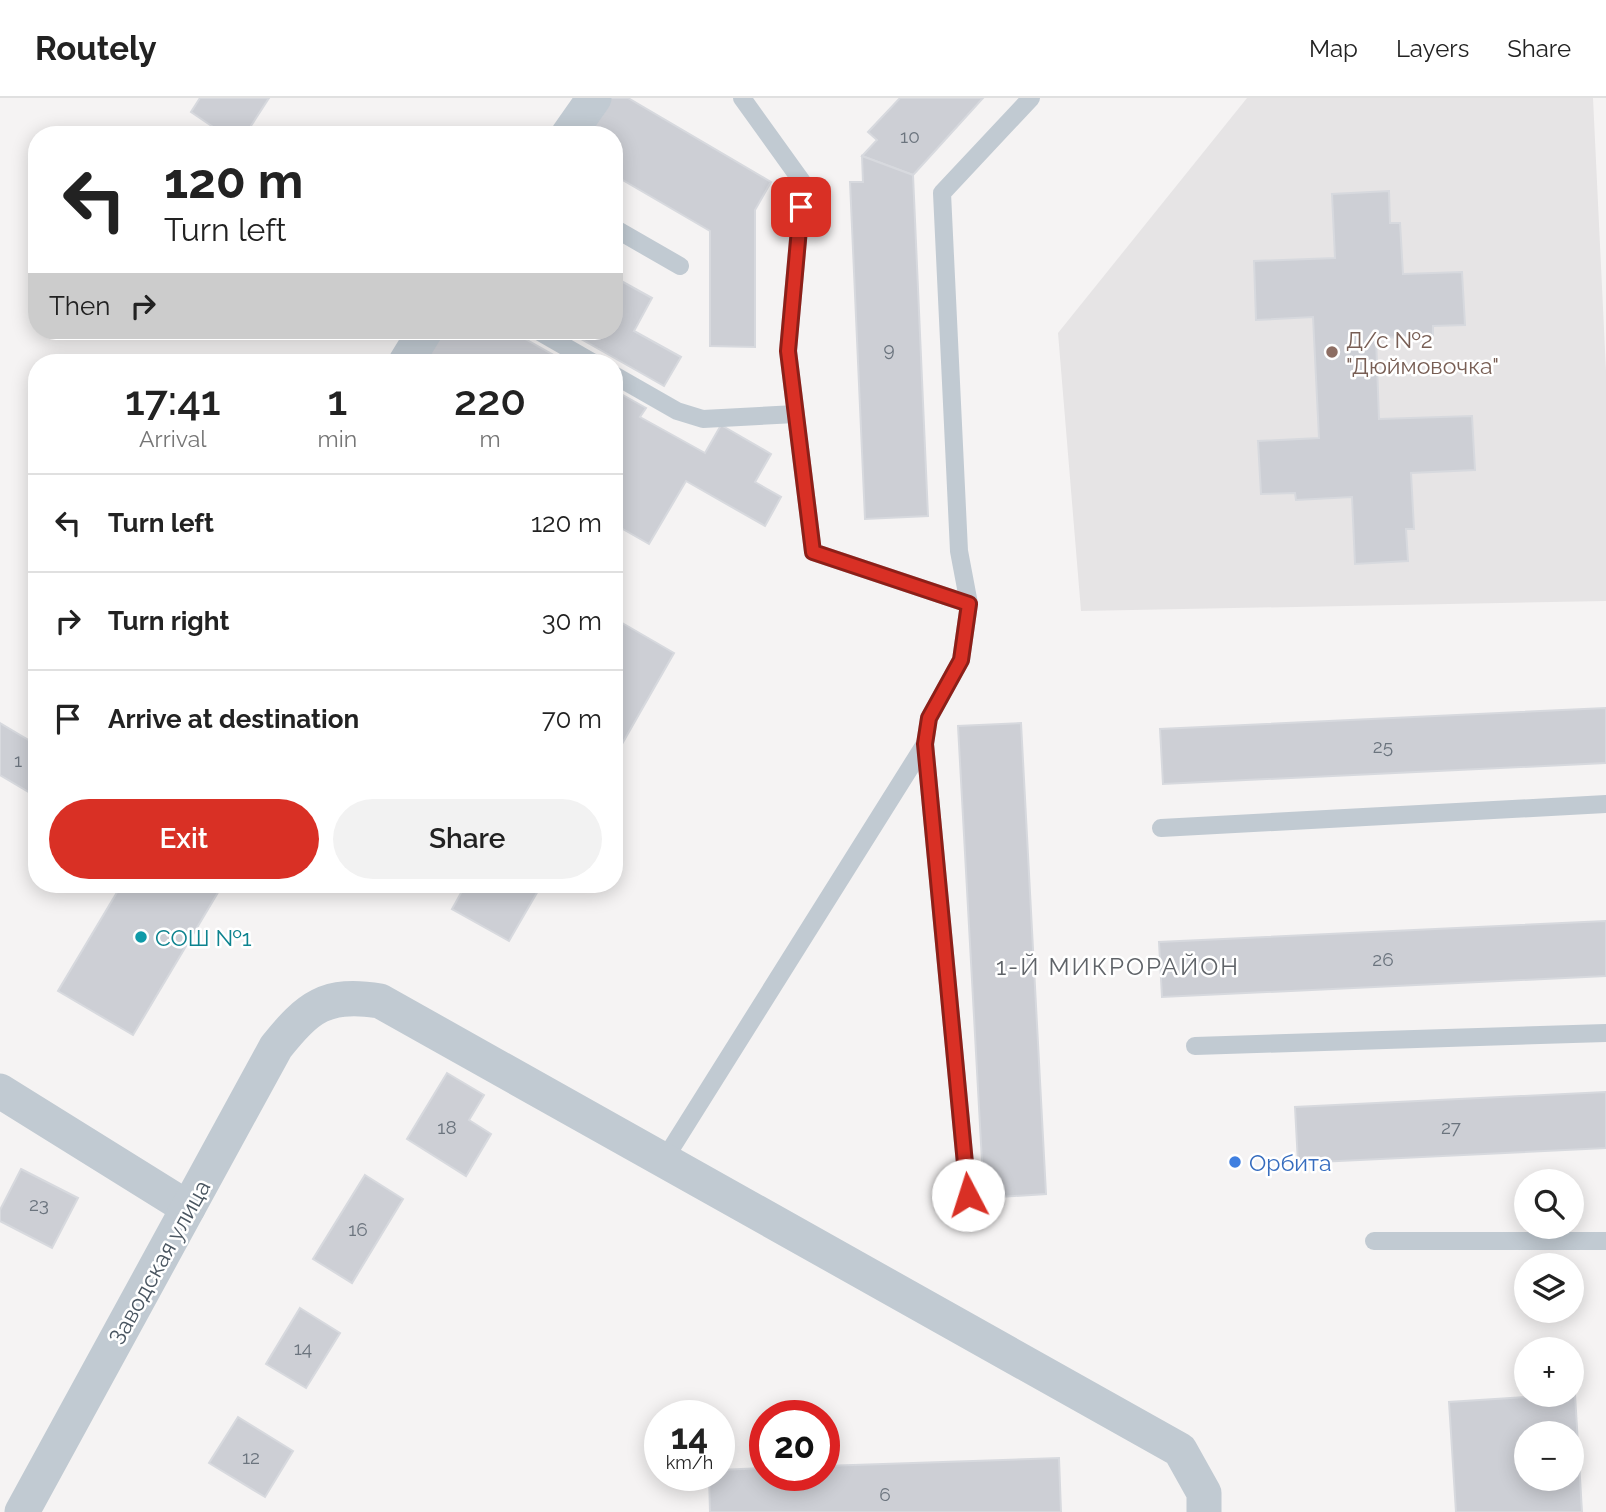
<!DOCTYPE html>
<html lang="en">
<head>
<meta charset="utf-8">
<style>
	body { margin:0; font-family:Raleway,sans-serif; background:#f2f2f2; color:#222; height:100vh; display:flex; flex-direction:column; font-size:26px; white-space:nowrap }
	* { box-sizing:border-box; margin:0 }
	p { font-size:23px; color:#767676 }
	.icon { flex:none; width:38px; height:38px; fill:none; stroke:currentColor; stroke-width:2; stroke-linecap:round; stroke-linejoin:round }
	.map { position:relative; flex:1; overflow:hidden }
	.drawer { position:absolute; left:28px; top:256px; width:595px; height:539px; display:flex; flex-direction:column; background:#fff; border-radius:28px; box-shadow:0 4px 18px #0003 }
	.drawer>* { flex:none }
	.banner { position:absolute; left:28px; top:28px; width:595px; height:214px; border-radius:28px; box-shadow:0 4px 18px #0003; background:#fff; color:#222; overflow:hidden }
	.tools { position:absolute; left:1514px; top:1071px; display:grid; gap:14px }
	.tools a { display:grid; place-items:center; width:70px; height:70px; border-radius:50%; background:#fff; box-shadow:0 4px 18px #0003; font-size:35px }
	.speed { position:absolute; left:644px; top:1302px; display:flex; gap:14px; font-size:35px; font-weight:700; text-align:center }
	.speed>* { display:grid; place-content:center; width:91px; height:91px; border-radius:50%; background:#fff; box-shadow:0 4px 18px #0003; line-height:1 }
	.speed small { font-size:18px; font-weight:400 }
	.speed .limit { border:10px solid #d22; background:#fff; color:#111 }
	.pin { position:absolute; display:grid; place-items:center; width:60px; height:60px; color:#fff; margin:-30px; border-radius:14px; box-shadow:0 4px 10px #0006 }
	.me { position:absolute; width:77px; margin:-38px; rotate:355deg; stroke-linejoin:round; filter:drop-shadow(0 0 5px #0008) }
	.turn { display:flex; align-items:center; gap:24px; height:147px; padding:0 21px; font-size:32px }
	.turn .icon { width:91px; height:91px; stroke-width:2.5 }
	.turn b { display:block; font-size:49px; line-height:60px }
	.then { display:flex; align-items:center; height:66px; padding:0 21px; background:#0003; gap:14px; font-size:26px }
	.eta { display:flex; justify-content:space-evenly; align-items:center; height:119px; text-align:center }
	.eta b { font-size:42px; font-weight:600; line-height:49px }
	.primary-button { display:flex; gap:14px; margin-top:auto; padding:14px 21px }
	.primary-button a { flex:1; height:80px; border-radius:42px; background:#d93025; color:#fff; font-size:28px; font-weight:600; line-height:80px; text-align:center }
	.primary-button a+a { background:#f2f2f2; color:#222 }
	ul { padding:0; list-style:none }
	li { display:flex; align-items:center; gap:21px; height:98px; padding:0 21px; border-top:2px solid #e0e0e0 }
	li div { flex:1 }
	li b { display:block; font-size:26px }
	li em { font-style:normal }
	header { display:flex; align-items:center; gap:42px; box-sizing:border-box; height:98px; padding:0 35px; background:#fff; border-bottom:2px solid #e0e0e0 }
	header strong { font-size:33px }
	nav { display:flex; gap:38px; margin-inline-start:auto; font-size:24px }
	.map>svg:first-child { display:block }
	.education { fill:#e6e4e5 }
	.building { fill:#cdcfd5; stroke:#d7d9de; stroke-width:2; fill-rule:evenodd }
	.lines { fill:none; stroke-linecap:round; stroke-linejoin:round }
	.lane { stroke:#c1cad2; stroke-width:18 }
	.street { stroke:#c1cad2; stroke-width:35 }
	.route-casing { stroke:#8d1f18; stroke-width:18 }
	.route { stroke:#d93025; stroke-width:12 }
	.education-dot { fill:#8d6e63; stroke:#fff; stroke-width:2.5 }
	.culture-dot { fill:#0f9aa8; stroke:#fff; stroke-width:2.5 }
	.shop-dot { fill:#3f7fe0; stroke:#fff; stroke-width:2.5 }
	.labels { text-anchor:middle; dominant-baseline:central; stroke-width:5; stroke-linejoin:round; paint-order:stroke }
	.number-label { font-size:19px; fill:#6b747e }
	.education-label { font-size:23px; fill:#785e54; stroke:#fff; text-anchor:start }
	.culture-label { font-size:23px; fill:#0d838f; stroke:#fff; text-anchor:start }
	.shop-label { font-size:23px; fill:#366cbe; stroke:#fff; text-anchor:start }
	.street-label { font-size:23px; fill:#4a5661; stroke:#fff }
	.neighbourhood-label { font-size:24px; letter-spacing:2px; fill:#5f6368; stroke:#fff }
</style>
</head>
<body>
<header>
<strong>Routely</strong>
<nav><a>Map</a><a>Layers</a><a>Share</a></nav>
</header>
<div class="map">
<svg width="1606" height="1414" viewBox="0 0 1606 1414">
	<rect width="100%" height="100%" fill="#f5f3f3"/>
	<path class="education" d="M1247,0H1593L1606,273V503L1081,513L1058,235Z"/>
	<g class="building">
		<path d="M200,0H269L245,37H225L191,14Z"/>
		<path d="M603,0H628L771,84L755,112V249L710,248V133L614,77V37H582Z"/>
		<path d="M900,0H983L913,77L862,58L877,42L868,34Z"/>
		<path d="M862,58L913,77L928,418L865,421L850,84H863Z"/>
		<path d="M1389,93L1390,125H1400L1403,176L1462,174L1465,227L1433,228V238L1376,240L1379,321L1472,318L1475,372L1411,375L1414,431H1406L1408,463L1355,466L1352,399L1296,402L1295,395L1261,396L1258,343L1319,340L1313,219L1256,222L1254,163L1335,160L1332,96Z"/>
		<path d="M614,179L652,200L634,233L681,259L664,288L567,233H614Z"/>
		<path d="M439,233L456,236L457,233H511L566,264H421Z"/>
		<path d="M614,292L646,310L640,319L705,355L721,327L771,356L755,384L781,399L765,428L686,383L649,446L614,426Z"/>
		<path d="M617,522L674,555L614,660V527Z"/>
		<path d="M1606,610V665L1163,686L1160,631Z"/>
		<path d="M0,625L37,647V699L0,677Z"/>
		<path d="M1021,625L1046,1096L984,1100L958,628Z"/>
		<path d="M122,786H223L133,937L58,893Z"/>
		<path d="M466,786H542L509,843L452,811Z"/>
		<path d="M1606,823V878L1162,899L1159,844Z"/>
		<path d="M447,975L484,997L469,1022L491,1036L466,1078L407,1041Z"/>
		<path d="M1606,994V1050L1298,1065L1295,1009Z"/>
		<path d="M21,1071L78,1100L52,1150L0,1123V1112Z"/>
		<path d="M365,1077L403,1101L352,1185L313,1161Z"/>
		<path d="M300,1210L340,1235L306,1290L266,1266Z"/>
		<path d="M1575,1296L1582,1414H1456L1449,1304ZM1526,1335H1572V1381H1526Z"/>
		<path d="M238,1319L293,1353L265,1399L209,1365Z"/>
		<path d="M1059,1360L1061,1414H710L709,1377H719V1372L765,1370V1377H824V1368Z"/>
	</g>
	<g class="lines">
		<g class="lane">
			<path d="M742,0L803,85L788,253L813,454L969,506"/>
			<path d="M614,130L680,168"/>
			<path d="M538,233L592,264"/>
			<path d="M614,277L677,313L703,321L796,316"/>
			<path d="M1161,730L1606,706"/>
			<path d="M1195,948L1606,935"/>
			<path d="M664,1062L925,646"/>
			<path d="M968,1097L925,646L929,620L961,562L969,506L959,453L942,95L1031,0"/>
			<path d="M1374,1143H1606"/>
		</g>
		<g class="street">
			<path d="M568,37L594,0"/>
			<path d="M406,264L425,233"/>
			<path d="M0,993L188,1110"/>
			<path d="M22,1414L276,949C308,909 326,894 380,903L1180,1352L1204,1395V1414"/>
		</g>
	</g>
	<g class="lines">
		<defs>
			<path id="route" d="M801,109L788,253L813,454L969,506L961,562L929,620L925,646L968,1097"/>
		</defs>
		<use href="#route" class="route-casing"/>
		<use href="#route" class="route"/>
	</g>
	<circle class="education-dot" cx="1332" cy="254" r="7"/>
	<circle class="culture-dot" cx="141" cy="839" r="7"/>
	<circle class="shop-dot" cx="1235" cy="1064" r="7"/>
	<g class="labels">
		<g class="number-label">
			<text x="910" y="38">10</text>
			<text x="889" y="251">9</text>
			<text x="1383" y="648">25</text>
			<text x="18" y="662">1</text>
			<text x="1383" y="861">26</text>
			<text x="447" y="1029">18</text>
			<text x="1451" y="1029">27</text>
			<text x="39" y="1106">23</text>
			<text x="358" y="1131">16</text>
			<text x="303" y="1250">14</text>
			<text x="251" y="1359">12</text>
			<text x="885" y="1396">6</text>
		</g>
		<g class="education-label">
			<text x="1346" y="241">Д/с №2<tspan x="1346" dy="26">"Дюймовочка"</tspan></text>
		</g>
		<g class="culture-label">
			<text x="155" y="839">СОШ №1</text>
		</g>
		<g class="shop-label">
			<text x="1249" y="1064">Орбита</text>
		</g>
		<g class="street-label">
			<text transform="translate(159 1164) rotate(-61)">Заводская улица</text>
		</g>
		<g class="neighbourhood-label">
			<text x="1118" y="868">1-Й МИКРОРАЙОН</text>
		</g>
	</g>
</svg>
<div class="tools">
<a><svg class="icon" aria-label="search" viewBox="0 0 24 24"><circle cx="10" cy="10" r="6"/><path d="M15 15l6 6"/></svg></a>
<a><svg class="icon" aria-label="layers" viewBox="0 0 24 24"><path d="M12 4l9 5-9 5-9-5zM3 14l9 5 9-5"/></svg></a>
<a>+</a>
<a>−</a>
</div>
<div class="speed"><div>14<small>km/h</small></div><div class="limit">20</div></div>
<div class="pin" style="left:801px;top:109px;background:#d93025"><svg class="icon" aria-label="arrive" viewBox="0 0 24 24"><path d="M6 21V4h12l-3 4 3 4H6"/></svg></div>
<svg class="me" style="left:968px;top:1097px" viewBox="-20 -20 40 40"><circle r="19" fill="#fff"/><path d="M0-13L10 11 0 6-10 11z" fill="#d93025"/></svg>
<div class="banner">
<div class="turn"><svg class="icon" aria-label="left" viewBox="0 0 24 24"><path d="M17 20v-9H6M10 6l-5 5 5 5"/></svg><div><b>120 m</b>Turn left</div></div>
<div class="then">Then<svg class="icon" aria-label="right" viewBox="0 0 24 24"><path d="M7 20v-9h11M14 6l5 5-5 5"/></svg></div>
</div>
<section class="drawer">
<div class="eta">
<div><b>17:41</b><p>Arrival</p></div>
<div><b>1</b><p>min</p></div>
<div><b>220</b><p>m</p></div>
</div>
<ul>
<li><svg class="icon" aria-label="left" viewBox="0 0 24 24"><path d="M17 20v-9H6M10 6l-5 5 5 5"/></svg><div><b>Turn left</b></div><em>120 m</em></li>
<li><svg class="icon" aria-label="right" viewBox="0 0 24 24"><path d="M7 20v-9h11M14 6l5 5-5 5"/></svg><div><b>Turn right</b></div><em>30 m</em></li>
<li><svg class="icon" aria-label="arrive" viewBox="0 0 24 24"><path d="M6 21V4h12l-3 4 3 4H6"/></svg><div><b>Arrive at destination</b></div><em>70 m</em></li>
</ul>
<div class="primary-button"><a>Exit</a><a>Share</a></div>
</section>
</div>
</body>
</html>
